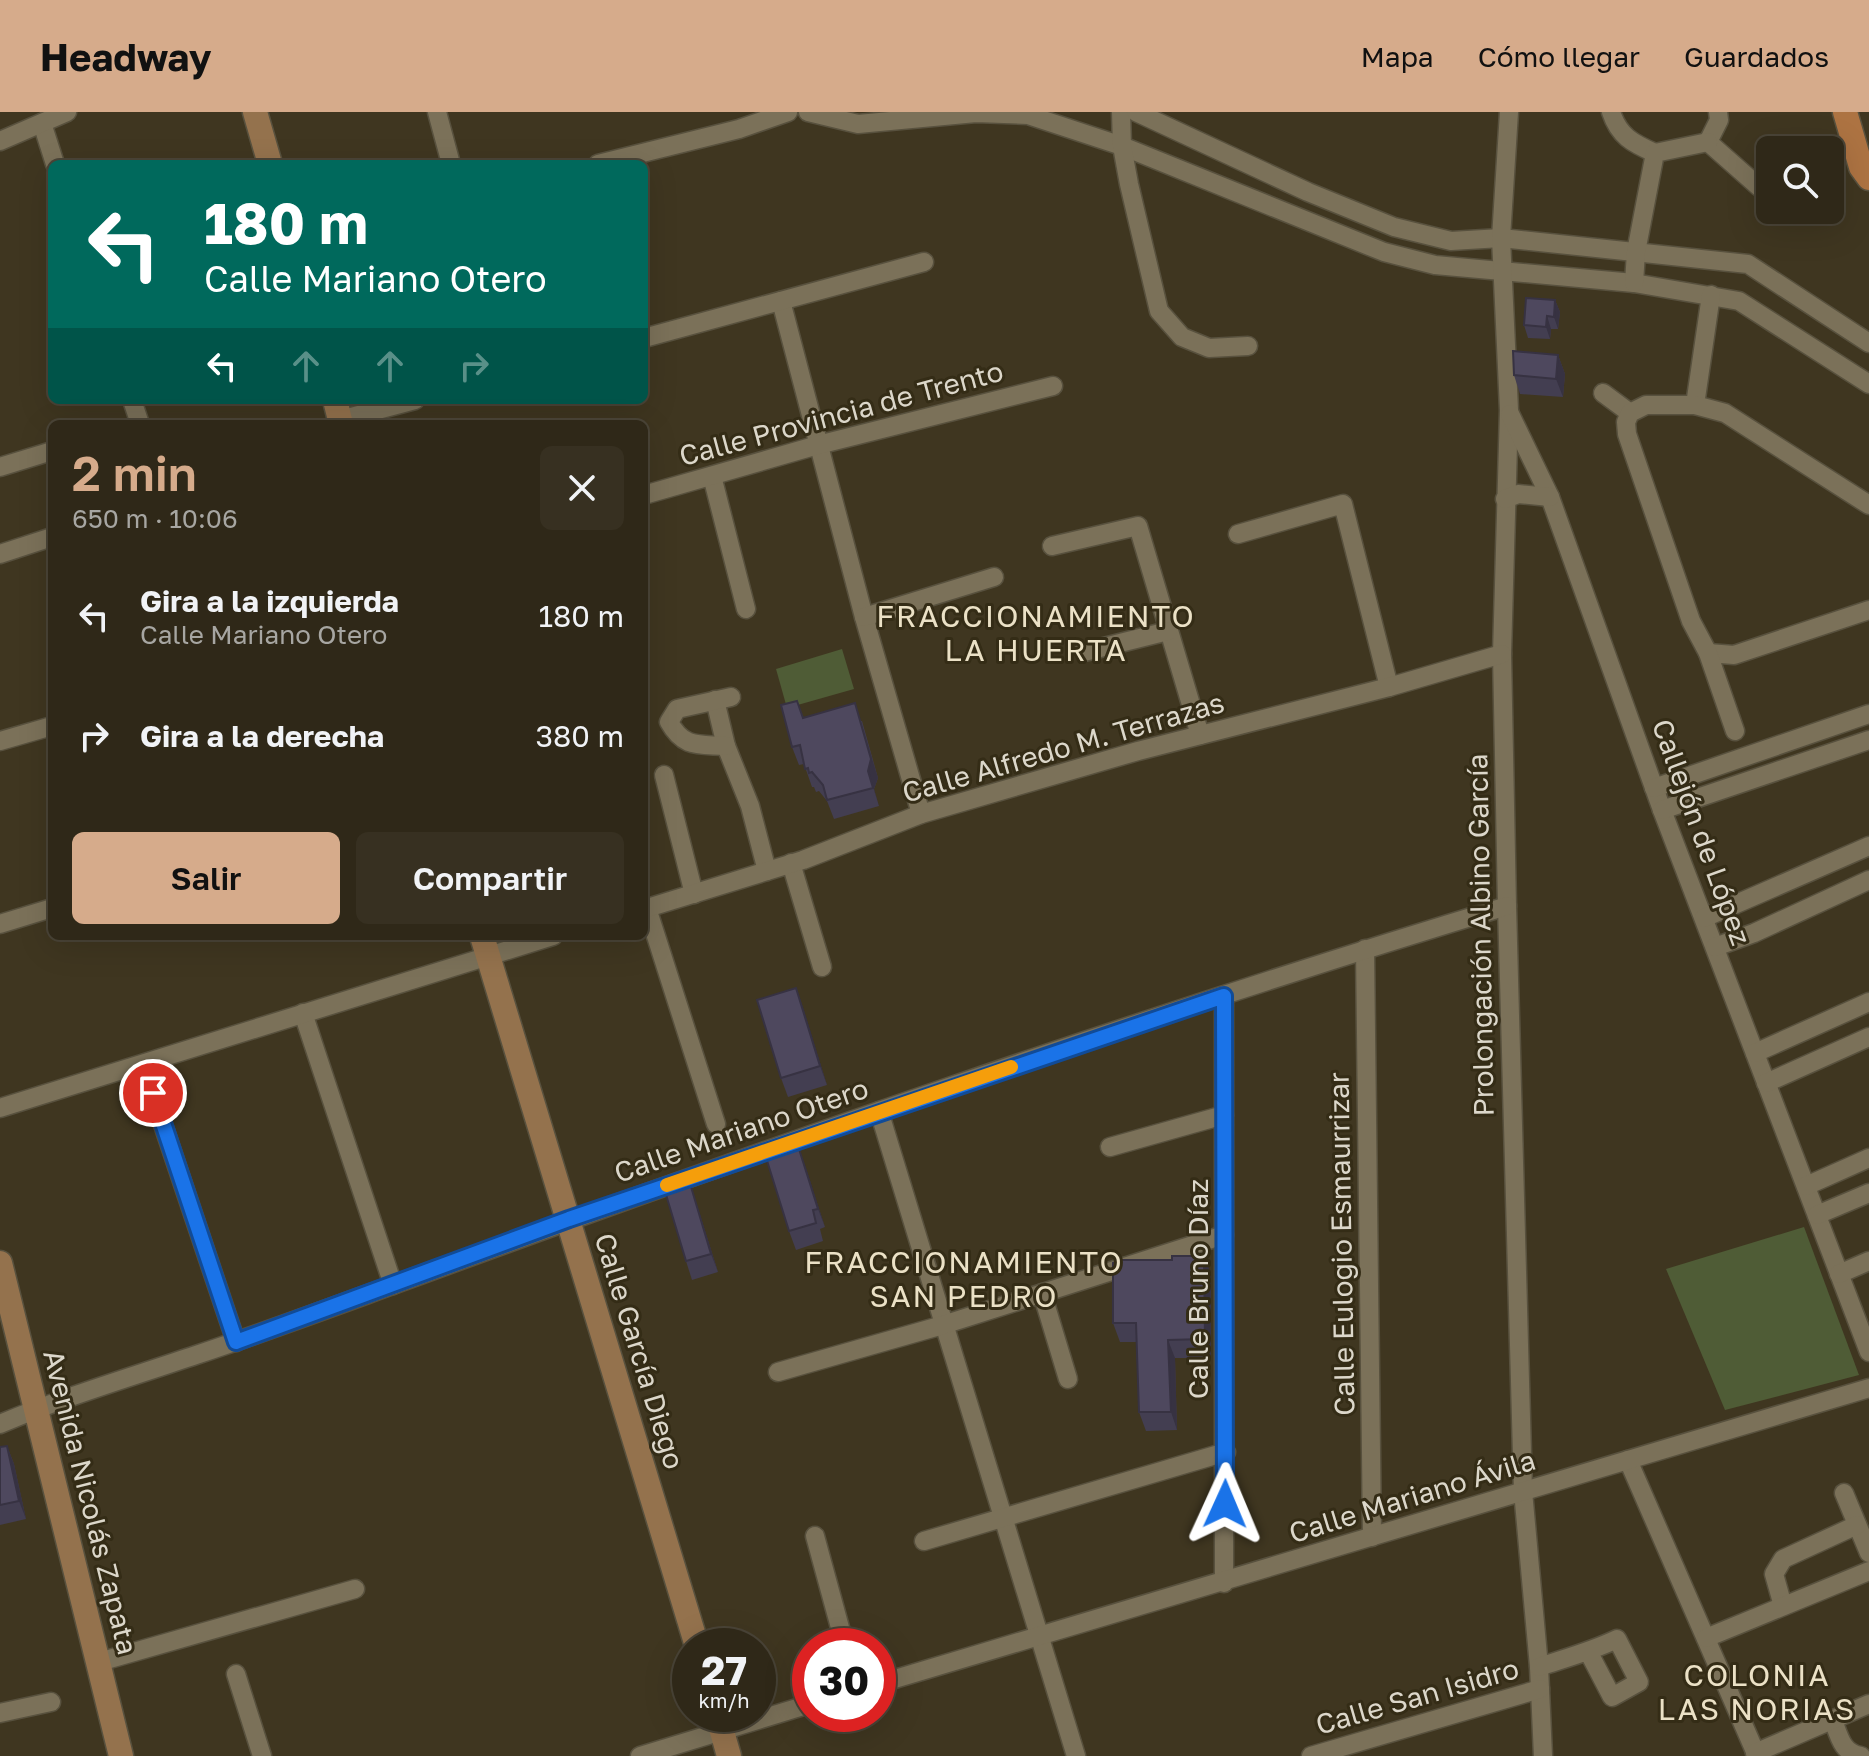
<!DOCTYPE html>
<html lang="es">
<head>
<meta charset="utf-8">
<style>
	body { margin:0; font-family:"Golos Text",sans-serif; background:#373021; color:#f1f3f6; height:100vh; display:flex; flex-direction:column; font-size:30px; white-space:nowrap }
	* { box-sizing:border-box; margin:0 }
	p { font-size:26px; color:#a7a6a2 }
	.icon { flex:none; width:44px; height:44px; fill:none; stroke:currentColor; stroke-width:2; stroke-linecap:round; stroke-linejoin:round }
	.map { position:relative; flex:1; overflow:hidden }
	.drawer { position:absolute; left:48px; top:308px; width:600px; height:520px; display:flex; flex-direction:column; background:#2f2818; border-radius:12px; box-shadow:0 8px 32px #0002,0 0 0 2px #4a4437 }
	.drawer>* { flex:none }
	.guide { position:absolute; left:48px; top:48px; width:600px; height:244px; border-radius:12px; box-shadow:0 8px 32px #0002,0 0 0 2px #4a4437; background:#00695c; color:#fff; overflow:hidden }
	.tools { position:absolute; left:1756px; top:24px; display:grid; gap:16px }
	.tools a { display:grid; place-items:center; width:88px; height:88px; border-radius:12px; background:#2f2818; box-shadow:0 8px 32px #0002,0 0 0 2px #4a4437; font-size:40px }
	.speed { position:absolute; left:672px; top:1516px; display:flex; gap:16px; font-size:40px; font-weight:700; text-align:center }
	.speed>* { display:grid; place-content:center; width:104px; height:104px; border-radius:50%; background:#2f2818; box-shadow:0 8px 32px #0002,0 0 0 2px #4a4437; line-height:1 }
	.speed small { font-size:20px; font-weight:400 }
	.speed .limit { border:12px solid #d22; background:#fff; color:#111 }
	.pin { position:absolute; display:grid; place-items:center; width:68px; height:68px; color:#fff; margin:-34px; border:4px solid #fff; border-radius:50%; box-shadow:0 2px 8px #0007 }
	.me { position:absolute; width:88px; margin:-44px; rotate:1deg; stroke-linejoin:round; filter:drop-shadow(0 0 6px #0008) }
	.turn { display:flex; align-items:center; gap:28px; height:168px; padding:0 24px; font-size:36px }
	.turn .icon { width:104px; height:104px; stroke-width:2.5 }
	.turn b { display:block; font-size:56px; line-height:68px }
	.lanes { display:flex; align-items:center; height:76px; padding:0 24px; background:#0003; justify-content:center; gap:40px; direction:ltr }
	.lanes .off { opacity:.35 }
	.round { display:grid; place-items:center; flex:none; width:84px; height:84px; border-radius:12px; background:#373021 }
	.headline { display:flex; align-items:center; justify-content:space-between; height:136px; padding:0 24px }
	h1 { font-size:48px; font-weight:600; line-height:60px; color:#d6ab8b }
	.primary-button { display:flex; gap:16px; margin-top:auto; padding:16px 24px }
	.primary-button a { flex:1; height:92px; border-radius:12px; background:#d6ab8b; color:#111; font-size:32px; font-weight:600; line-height:92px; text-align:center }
	.primary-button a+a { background:#373021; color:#f1f3f6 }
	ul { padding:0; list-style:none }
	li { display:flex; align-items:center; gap:24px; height:120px; padding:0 24px }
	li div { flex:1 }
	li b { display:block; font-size:30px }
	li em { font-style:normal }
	header { display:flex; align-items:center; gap:48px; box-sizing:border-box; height:112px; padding:0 40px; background:#d6ab8b; color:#111 }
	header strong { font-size:38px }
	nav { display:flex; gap:44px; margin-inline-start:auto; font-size:28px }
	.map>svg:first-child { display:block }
	.green { fill:#4f5c36 }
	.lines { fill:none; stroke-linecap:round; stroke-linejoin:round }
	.street-casing { stroke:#58513e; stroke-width:21 }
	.secondary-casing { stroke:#58513e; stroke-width:27 }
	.primary-casing { stroke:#58513e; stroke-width:27 }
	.street { stroke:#7b7159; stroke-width:18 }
	.secondary { stroke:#94724d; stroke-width:24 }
	.primary { stroke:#ad7342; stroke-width:24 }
	.wall { fill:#433e51 }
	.shaded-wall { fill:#373242 }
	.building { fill:#4e485e; stroke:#373242; stroke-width:2 }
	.route-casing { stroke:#114b97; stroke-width:20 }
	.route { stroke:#1a73e8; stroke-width:14 }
	.slow { stroke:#f59e0b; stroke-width:14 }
	.labels { text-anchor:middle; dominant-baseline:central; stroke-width:6; stroke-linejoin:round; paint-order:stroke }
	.street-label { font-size:28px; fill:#dcd7ca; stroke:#342c16 }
	.neighbourhood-label { font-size:30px; letter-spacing:2px; fill:#ebe1c6; stroke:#342c16 }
</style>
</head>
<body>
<header>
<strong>Headway</strong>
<nav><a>Mapa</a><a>Cómo llegar</a><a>Guardados</a></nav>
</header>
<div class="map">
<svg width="1869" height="1644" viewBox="0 0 1869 1644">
	<rect width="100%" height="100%" fill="#3f3620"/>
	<g class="green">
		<path d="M842,537L854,577L787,596L776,557Z"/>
		<path d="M1804,1115L1859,1263L1725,1298L1666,1157Z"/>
	</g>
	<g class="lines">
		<defs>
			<g id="street">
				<path d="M437,0L451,52"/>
				<path d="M808,0L858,12L976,1L1028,3L1122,34L1384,140L1435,153L1634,171L1739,189L1869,272"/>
				<path d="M1121,0L1122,34L1129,72L1159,199L1182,225L1209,236L1248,234"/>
				<path d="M1136,0L1308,80L1394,115L1451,129L1501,126L1748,152L1869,231"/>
				<path d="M1509,0L1501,126L1509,298L1502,542L1507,794L1523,1379L1539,1555L1543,1644"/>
				<path d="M1611,0C1619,24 1632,31 1655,41"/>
				<path d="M42,11L55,52"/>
				<path d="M0,29L67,0"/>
				<path d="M1708,30L1759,75"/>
				<path d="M1708,30L1719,8L1718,0"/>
				<path d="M598,52L739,17L788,0"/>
				<path d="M1634,171L1636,140L1655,41L1708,30"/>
				<path d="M781,189L864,505L921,702"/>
				<path d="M644,226L924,150"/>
				<path d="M1603,281L1630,301"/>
				<path d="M132,288L140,312"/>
				<path d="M1695,293L1711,183"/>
				<path d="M1510,302L1550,385L1662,698L1869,1240"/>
				<path d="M340,308L415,288"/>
				<path d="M0,355L52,339"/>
				<path d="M712,364L746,497"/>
				<path d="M644,383L818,333L1053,274"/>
				<path d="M1505,387L1518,382L1550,385"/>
				<path d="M1238,422L1343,392L1389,575"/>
				<path d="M1052,434L1138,414L1200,623"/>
				<path d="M0,442L52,425"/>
				<path d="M864,505L994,465"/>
				<path d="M1084,540L1168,519"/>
				<path d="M1708,541L1734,543L1869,498"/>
				<path d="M715,588L726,634L750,694L767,759"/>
				<path d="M1735,619L1708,541L1691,509L1627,322L1626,310L1630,301L1646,293H1695L1725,301L1869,393"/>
				<path d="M0,629L52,614"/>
				<path d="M726,634C699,632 684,637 669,610L677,597L731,585"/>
				<path d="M664,663L694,782"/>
				<path d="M1654,676L1869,602"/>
				<path d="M1662,698L1869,628"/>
				<path d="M791,751L822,855"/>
				<path d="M647,796L716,1012"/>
				<path d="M644,797L803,748L921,702L1138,639L1389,575L1502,542"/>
				<path d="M1704,806L1869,734"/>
				<path d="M0,812L52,796"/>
				<path d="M1715,835L1754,821L1869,768"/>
				<path d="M1365,837L1372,1425"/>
				<path d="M303,901L393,1173"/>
				<path d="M1755,941L1869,890"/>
				<path d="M143,953L236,1230"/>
				<path d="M1766,971L1869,925"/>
				<path d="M0,996L553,824"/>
				<path d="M879,999L1076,1644"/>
				<path d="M1110,1035L1224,1003"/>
				<path d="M1806,1074L1869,1046"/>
				<path d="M1817,1103L1869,1081"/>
				<path d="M1839,1162L1869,1149"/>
				<path d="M1042,1181L1068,1267"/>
				<path d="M778,1260L943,1213L1224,1123"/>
				<path d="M0,1312C64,1285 131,1265 196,1243C262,1221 327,1197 393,1173C761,1038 1131,908 1507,794"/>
				<path d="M1628,1348L1757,1644"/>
				<path d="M1844,1381L1869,1441"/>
				<path d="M815,1424L845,1534"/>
				<path d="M924,1429L1226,1340"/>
				<path d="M1224,1471V884"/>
				<path d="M1783,1494L1774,1462L1783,1447L1857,1413"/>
				<path d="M1706,1526L1869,1459"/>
				<path d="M99,1550L355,1477"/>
				<path d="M1539,1555C1566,1546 1592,1539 1617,1527L1639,1570L1612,1585L1589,1541"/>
				<path d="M236,1562L262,1644"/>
				<path d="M878,1572L1869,1276"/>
				<path d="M0,1601L51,1590"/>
				<path d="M1833,1608C1839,1624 1842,1641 1861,1644"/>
				<path d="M1755,1641L1869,1592"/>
				<path d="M640,1644L810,1592"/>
				<path d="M1311,1644L1540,1577"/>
			</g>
			<g id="secondary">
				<path d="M255,0L270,52"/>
				<path d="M335,288L341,312"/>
				<path d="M482,824L697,1534"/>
				<path d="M0,1151L121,1644"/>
				<path d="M717,1602L729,1644"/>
			</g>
			<path id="primary" d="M1845,0L1861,55L1869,66"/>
		</defs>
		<use href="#street" class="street-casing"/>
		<use href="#secondary" class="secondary-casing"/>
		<use href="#primary" class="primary-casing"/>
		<use href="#street" class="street"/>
		<use href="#secondary" class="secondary"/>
		<use href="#primary" class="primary"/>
	</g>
	<g class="wall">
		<path d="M1555,188L1560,200L1558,217H1551L1550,227L1528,226L1524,213Z"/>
		<path d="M1558,243L1565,262L1563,285L1520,282L1514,263Z"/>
		<path d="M804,606L862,609L878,666L874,677L879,694L834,707L827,689L819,679L816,680L814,675H812L804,652L799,653L792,635Z"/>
		<path d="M796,876L827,973L788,985L781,966Z"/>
		<path d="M799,1037L825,1115L820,1117L823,1129L796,1138L789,1119L795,1039Z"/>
		<path d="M689,1068L718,1160L692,1168L686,1149Z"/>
		<path d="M1211,1162V1246H1175L1177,1318L1146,1319L1139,1300L1136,1230H1120L1113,1211Z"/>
		<path d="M7,1334L14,1352L26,1407L0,1413V1335Z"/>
	</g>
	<g class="shaded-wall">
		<path d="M1555,188L1560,200L1558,217L1554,205Z"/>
		<path d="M1547,204L1551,217L1550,227L1546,215Z"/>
		<path d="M1558,243L1565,262L1563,285L1556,267Z"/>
		<path d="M855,591L878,666L874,677L879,694L868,659Z"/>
		<path d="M796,876L803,895L827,973L820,954Z"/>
		<path d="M799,1037L806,1056L825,1115L818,1097Z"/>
		<path d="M689,1068L695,1087L718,1160L711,1142Z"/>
		<path d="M1204,1144L1211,1162V1246L1205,1227Z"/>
		<path d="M1168,1228L1175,1246L1177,1318L1171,1300Z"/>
		<path d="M7,1334L14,1352L26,1407L19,1389Z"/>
	</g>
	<g class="building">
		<path d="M1526,186L1555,188L1554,205L1547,204L1546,215L1524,213Z"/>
		<path d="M1513,239L1558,243L1556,267L1514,263Z"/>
		<path d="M797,589L803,606L855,591L871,647L868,659L873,676L827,688L823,673L812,660L809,661L808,656L805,657L800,633L792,635L781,593Z"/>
		<path d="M796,876L820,954L781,966L757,888Z"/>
		<path d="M792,1030L794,1039L799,1037L818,1097L813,1098L816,1111L789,1119L764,1039Z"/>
		<path d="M689,1068L711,1142L686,1149L664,1076Z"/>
		<path d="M1172,1144H1204L1205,1227L1168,1228L1171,1300H1139L1136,1211H1113V1151L1121,1148H1172Z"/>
		<path d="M7,1334L19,1389L0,1393V1335Z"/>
	</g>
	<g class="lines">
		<defs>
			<path id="route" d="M153,981L236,1230L569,1107L1224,884L1225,1392"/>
		</defs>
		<use href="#route" class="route-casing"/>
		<use href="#route" class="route"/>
		<path class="slow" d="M667,1073L1011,955"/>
	</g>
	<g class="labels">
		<g class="street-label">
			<text transform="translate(841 301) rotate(-15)">Calle Provincia de Trento</text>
			<text transform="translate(1063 635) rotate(-16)">Calle Alfredo M. Terrazas</text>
			<text transform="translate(1702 720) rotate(70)">Callejón de López</text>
			<text transform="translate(1480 823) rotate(-91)">Prolongación Albino García</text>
			<text transform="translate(741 1018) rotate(-19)">Calle Mariano Otero</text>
			<text transform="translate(1341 1132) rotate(-91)">Calle Eulogio Esmaurrizar</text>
			<text transform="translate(1197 1177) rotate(-90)">Calle Bruno Díaz</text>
			<text transform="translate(640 1239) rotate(73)">Calle García Diego</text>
			<text transform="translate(1412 1384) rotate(-17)">Calle Mariano Ávila</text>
			<text transform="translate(91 1390) rotate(76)">Avenida Nicolás Zapata</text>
			<text transform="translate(1417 1584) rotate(-16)">Calle San Isidro</text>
		</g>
		<g class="neighbourhood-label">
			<text x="1036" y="504">FRACCIONAMIENTO<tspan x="1036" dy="34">LA HUERTA</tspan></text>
			<text x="964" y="1150">FRACCIONAMIENTO<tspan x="964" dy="34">SAN PEDRO</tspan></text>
			<text x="1757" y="1563">COLONIA<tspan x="1757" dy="34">LAS NORIAS</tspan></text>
		</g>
	</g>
</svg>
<div class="tools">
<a><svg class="icon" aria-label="search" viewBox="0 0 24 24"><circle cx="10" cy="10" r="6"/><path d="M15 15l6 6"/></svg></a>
</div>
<div class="speed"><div>27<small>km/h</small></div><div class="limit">30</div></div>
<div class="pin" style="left:153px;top:981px;background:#d93025"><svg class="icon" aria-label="arrive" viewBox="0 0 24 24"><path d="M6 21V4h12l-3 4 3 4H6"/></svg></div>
<svg class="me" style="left:1225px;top:1392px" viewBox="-20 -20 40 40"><path d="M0-17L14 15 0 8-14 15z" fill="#1a73e8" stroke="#fff" stroke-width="4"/></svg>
<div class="guide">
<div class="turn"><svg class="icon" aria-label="left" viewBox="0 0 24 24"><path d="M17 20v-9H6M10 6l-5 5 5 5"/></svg><div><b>180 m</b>Calle Mariano Otero</div></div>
<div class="lanes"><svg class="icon" aria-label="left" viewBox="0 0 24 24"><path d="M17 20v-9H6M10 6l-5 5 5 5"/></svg><svg class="icon off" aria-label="ahead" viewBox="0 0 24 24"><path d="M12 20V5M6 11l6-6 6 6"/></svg><svg class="icon off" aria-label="ahead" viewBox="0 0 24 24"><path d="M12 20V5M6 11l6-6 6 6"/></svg><svg class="icon off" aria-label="right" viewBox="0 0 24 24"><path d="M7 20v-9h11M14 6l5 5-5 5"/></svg></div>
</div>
<section class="drawer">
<div class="headline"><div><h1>2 min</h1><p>650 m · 10:06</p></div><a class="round"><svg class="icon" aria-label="close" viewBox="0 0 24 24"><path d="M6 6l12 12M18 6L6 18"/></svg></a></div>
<ul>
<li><svg class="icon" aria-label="left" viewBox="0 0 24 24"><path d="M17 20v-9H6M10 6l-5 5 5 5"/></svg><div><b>Gira a la izquierda</b><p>Calle Mariano Otero</p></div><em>180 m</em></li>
<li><svg class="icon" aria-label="right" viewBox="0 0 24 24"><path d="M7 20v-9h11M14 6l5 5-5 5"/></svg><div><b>Gira a la derecha</b></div><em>380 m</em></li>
</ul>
<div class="primary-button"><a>Salir</a><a>Compartir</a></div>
</section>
</div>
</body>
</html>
